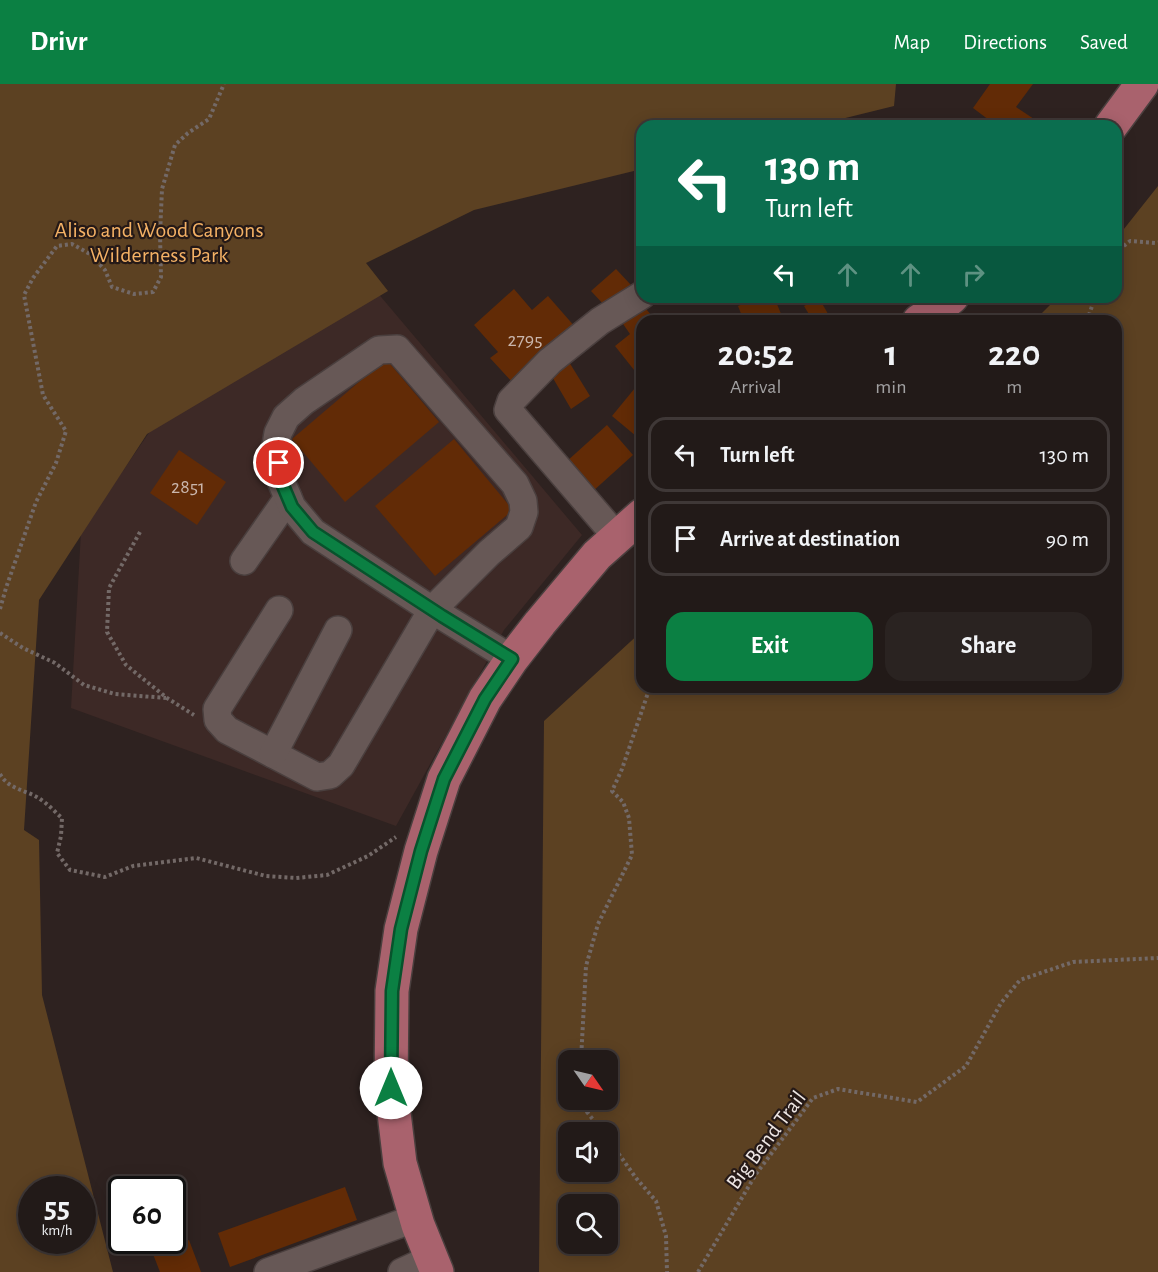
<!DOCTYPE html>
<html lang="en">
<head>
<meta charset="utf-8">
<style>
	body { margin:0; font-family:"Alegreya Sans",sans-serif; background:#2a2321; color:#f1f3f6; height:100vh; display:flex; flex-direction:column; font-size:22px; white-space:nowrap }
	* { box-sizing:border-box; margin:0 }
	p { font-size:20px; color:#a2a1a2 }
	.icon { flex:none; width:33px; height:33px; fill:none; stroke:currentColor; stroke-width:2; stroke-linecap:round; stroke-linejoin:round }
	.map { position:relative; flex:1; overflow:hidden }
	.side { position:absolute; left:636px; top:231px; width:486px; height:378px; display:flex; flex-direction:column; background:#221a18; border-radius:18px; box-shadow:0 3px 15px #0003,0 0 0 2px #3f3837 }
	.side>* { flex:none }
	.banner { position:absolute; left:636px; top:36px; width:486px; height:183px; border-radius:18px; box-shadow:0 3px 15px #0003,0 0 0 2px #3f3837; background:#0b6e4f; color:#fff; overflow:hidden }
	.needle { width:39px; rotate:124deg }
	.buttons { position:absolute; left:558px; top:966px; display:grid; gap:12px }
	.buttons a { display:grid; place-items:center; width:60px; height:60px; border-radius:12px; background:#221a18; box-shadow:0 3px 15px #0003,0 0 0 2px #3f3837; font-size:30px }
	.speed { position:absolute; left:18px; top:1092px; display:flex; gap:12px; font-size:30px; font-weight:700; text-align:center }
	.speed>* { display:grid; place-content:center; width:78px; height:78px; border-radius:50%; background:#221a18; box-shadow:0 3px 15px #0003,0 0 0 2px #3f3837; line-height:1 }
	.speed small { font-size:15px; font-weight:400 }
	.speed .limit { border:3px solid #111; border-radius:9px; background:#fff; color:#111 }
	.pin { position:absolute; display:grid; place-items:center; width:51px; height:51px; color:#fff; margin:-26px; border:3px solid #fff; border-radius:50%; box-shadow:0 2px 6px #0007 }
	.me { position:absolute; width:66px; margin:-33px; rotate:0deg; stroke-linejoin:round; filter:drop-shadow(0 0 4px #0008) }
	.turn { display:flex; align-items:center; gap:21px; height:126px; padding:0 30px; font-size:27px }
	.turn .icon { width:78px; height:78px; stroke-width:2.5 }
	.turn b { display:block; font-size:42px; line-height:51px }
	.lanes { display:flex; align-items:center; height:57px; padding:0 30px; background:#0003; justify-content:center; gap:30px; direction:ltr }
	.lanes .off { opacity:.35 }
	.eta { display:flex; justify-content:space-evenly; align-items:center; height:102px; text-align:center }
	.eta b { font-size:36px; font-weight:700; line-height:42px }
	.button { display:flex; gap:12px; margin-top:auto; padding:12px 30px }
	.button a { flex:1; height:69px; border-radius:18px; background:#0b8043; color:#fff; font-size:24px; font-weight:700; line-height:69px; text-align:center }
	.button a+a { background:#2a2321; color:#f1f3f6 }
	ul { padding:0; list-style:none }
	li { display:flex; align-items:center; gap:18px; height:75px; margin:0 12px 9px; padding:0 18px; border:3px solid #3f3837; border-radius:18px }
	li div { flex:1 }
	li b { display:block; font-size:22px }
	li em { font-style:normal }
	header { display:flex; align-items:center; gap:36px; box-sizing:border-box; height:84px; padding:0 30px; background:#0b8043; color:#fff }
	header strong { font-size:28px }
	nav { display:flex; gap:33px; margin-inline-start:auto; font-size:21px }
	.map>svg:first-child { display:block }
	.built { fill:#3d2926 }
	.green { fill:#5c4122; fill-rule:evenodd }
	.building { fill:#622b06 }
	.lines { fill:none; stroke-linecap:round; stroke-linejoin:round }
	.minor-casing { stroke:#4a3f3e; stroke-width:30 }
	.major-casing { stroke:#4a3f3e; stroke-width:36 }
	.path { stroke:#736967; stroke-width:4; stroke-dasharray:3 3; stroke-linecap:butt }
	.minor { stroke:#675856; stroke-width:27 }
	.major { stroke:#a9626d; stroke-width:33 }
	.route-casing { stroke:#07532c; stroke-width:15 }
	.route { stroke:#0b8043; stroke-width:10 }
	.labels { text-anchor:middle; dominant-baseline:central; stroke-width:4.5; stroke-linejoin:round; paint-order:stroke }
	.number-label { font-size:20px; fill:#cab6ac }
	.park-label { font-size:22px; fill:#f4b165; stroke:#251917 }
	.street-label { font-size:22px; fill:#ede5e3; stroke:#251917 }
</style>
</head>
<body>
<header>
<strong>Drivr</strong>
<nav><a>Map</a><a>Directions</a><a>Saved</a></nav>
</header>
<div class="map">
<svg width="1158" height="1188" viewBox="0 0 1158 1188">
	<rect width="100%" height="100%" fill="#2e2220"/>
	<path class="built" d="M371,201L582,451L504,546L396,742L71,624L81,448L170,318Z"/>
	<g class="green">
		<path d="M0,0H896L894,22L813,42H642V85L474,126L366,179L388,207L147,350L39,516L24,746L39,756L42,911L113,1188H0ZM32,1106H82V1156H32Z"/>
		<path d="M1158,102V1188H539L544,637L642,547V603H1116V237H1034L1058,213H1116V155ZM568,976H608V1016H568ZM568,1048H608V1088H568ZM568,1120H608V1160H568Z"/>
	</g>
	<g class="building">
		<path d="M990,0H1033L1016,23L1037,37L1033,42H997L973,24Z"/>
		<path d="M616,185L631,201L606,223L591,207Z"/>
		<path d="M514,205L532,226L548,212L576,244L513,299L490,274L498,268L474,241Z"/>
		<path d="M758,213H774L784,237H744L738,222Z"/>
		<path d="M819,214L832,237H813L804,222Z"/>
		<path d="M642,220L656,237H642V296L615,262L630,250L621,237Z"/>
		<path d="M386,275L439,338L345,418L292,355Z"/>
		<path d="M569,278L590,312L571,325L550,289Z"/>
		<path d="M635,304L642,310V357L612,332Z"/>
		<path d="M607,341L633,371L592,408L566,378Z"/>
		<path d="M454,355L513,426L435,492L375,422Z"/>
		<path d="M179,366L226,398L197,441L150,409Z"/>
		<path d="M345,1103L357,1136L230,1183L218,1149Z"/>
		<path d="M189,1156L201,1188H160L153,1170Z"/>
	</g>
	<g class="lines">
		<defs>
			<g id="minor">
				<path d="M617,453L508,326L511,317L550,277L600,237L642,211"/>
				<path d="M244,477L288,414"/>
				<path d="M279,526L217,625L218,636L227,646L317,693L330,691L341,681L432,526L489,469L519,443L524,428L523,417L515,400L397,265L379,266L304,317L286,333L278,349L276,361L281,397L292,423L313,448L432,526L442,532L512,575"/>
				<path d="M273,670L338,546"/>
				<path d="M268,1188L416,1134"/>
				<path d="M402,1188L432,1174"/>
			</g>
			<g id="major">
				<path d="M1111,42L1142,0"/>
				<path d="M919,237L940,223L952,213"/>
				<path d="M437,1188L418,1141L400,1079L391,1004L392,907L401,845L421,767L444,695L485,615L512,575L540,539L597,471L642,431"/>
			</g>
		</defs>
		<use href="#minor" class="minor-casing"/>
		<use href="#major" class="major-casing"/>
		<g class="path">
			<path d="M1116,171L1121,164L1130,157L1156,159L1158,158"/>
			<path d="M1087,237L1095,213"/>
			<path d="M140,448L109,504L107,548L126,581L167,614L194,631"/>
			<path d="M0,525L6,504L36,418L56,379L66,347L43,311L24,211L33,194L57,162L72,160L90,170L105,186L112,203L134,210L153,208L161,193L160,150L162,105L175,61L188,49L209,35L224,0"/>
			<path d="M0,549L23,564L55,579L84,601L115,610L166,614"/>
			<path d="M0,690C9,706 27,706 40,715C48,720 55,728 62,734L61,752L57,769L70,786L105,793L133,782L196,774L266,792L296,794L327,791L368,772L396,753"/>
			<path d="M581,976L586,882L598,840L632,771L629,734L623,718L612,707L622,685L650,603"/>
			<path d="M584,1016L587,1028L603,1048"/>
			<path d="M608,1055L636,1094L656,1117L666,1152L667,1188"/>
			<path d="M698,1188L756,1090L813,1014L838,1005L917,1018L966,982L1001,919L1020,896L1073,878L1158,874"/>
		</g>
		<use href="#minor" class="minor"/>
		<use href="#major" class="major"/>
	</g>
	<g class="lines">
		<defs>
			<path id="route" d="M279,379L281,397L292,423L313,448L442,532L512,575L485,615L444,695L421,767L401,845L392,907L391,1004"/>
		</defs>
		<use href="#route" class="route-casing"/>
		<use href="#route" class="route"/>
	</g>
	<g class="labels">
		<g class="number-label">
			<text x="525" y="256">2795</text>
			<text x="188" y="403">2851</text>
		</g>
		<g class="park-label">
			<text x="159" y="146">Aliso and Wood Canyons<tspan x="159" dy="25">Wilderness Park</tspan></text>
		</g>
		<g class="street-label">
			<text transform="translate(766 1056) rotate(-53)">Big Bend Trail</text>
		</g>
	</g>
</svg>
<div class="buttons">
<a><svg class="needle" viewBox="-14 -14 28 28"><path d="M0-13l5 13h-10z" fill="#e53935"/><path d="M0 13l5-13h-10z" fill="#a2a1a2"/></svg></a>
<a><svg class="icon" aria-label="sound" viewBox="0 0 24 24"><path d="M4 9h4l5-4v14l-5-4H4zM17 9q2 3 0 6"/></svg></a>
<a><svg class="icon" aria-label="search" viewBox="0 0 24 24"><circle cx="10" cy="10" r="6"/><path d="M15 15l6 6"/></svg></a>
</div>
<div class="speed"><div>55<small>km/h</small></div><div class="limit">60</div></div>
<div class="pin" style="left:279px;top:379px;background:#d93025"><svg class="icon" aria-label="arrive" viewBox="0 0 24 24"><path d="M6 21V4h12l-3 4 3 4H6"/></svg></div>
<svg class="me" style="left:391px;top:1004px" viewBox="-20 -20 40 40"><circle r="19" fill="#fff"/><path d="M0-13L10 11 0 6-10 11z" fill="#0b8043"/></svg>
<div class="banner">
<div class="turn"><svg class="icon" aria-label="left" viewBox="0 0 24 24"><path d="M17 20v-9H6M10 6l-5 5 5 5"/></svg><div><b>130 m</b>Turn left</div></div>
<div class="lanes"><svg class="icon" aria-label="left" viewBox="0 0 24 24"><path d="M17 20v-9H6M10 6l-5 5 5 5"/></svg><svg class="icon off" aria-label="ahead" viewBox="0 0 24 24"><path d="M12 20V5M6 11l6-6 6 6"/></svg><svg class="icon off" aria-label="ahead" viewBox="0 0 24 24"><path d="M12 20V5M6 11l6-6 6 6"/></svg><svg class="icon off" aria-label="right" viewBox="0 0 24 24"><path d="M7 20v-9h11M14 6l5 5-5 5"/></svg></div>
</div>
<section class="side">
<div class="eta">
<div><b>20:52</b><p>Arrival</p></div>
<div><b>1</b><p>min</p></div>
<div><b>220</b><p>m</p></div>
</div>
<ul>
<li><svg class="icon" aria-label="left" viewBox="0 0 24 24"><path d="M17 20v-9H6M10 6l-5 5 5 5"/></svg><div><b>Turn left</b></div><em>130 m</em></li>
<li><svg class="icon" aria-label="arrive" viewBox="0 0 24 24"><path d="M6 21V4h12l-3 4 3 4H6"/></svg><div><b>Arrive at destination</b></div><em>90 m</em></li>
</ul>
<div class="button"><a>Exit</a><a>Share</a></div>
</section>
</div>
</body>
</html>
